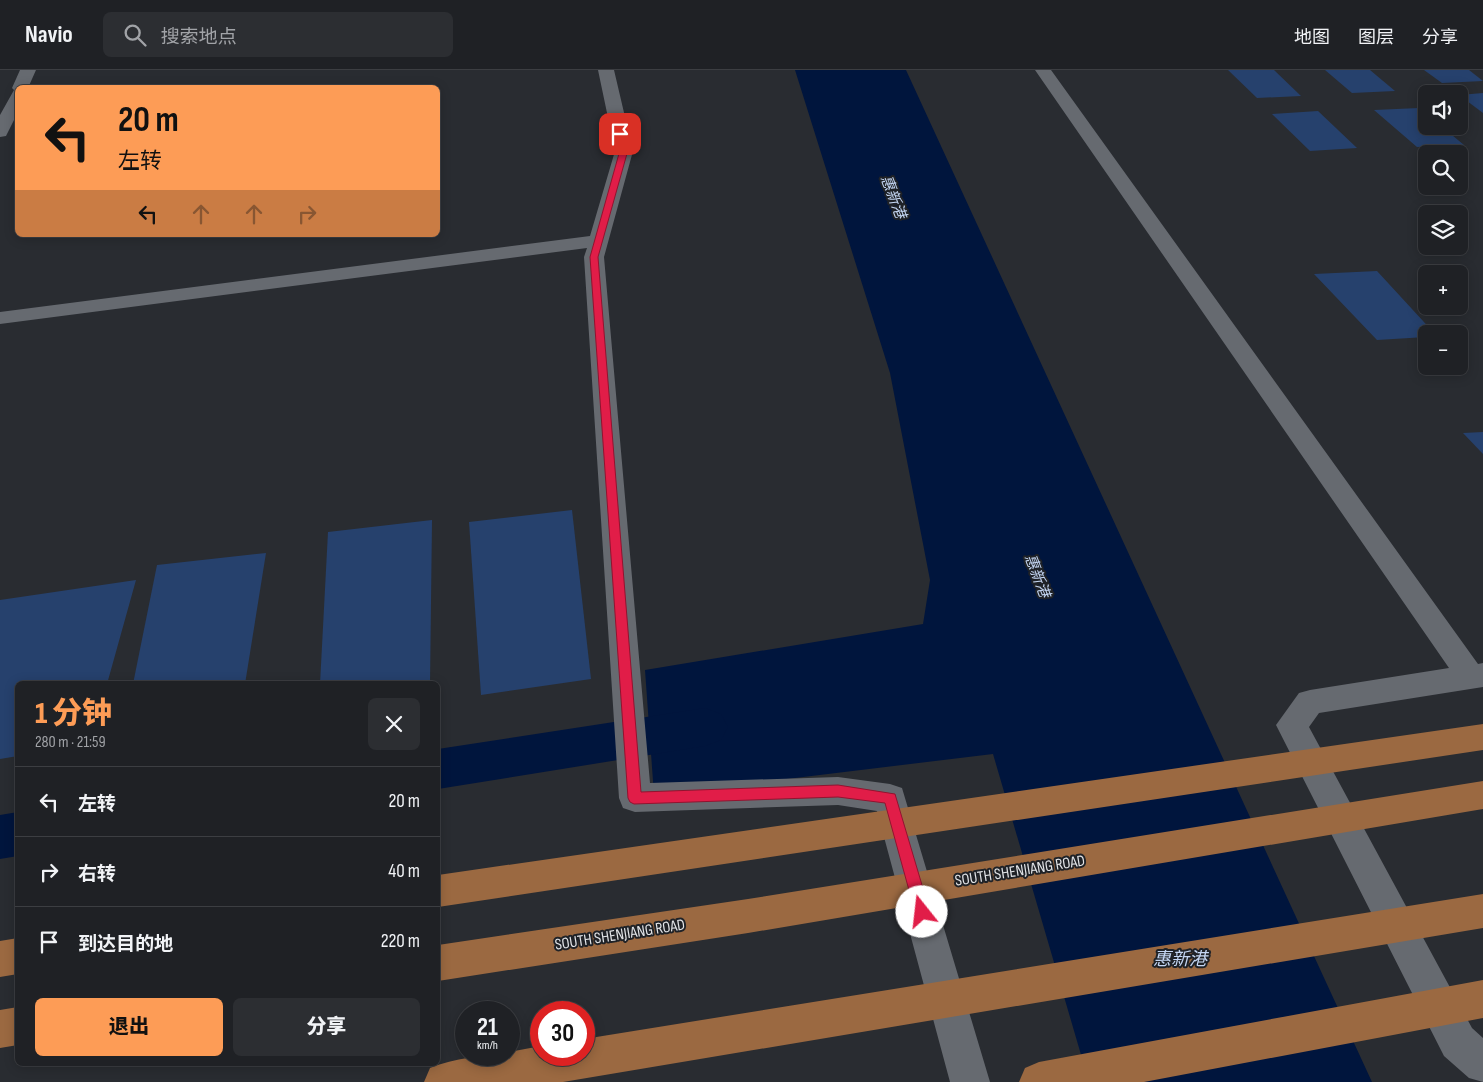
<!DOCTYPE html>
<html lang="zh">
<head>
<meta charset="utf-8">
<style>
	body { margin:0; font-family:"Sofia Sans Condensed","Noto Sans SC",sans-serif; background:#2c2e32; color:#f1f3f6; height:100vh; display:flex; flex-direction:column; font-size:19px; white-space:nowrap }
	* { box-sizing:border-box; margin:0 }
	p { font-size:16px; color:#a1a3a7 }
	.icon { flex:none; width:28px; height:28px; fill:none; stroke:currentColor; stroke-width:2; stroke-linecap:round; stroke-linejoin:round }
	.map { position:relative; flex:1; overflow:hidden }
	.side { position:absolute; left:15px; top:611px; width:425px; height:385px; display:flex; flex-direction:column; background:#1f2125; border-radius:8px; box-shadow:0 2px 12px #0003,0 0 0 1px #3c3e42 }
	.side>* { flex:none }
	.top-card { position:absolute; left:15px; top:15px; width:425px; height:152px; border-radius:8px; box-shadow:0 2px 12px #0003,0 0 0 1px #3c3e42; background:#fd9c56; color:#111; overflow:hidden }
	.fabs { position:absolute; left:1418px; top:15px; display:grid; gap:10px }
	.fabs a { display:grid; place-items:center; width:50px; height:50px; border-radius:8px; background:#1f2125; box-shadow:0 2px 12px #0003,0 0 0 1px #3c3e42; font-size:25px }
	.speed { position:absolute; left:455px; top:931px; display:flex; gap:10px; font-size:25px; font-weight:700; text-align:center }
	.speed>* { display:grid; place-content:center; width:65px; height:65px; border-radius:50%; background:#1f2125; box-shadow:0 2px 12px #0003,0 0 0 1px #3c3e42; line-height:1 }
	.speed small { font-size:12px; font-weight:400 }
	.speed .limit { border:8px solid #d22; background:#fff; color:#111 }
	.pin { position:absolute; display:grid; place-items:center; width:42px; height:42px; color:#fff; margin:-21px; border-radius:10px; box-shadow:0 2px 8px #0006 }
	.me { position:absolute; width:55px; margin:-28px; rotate:344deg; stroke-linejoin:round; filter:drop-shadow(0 0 4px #0008) }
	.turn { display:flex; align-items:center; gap:18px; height:105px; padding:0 20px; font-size:22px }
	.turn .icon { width:65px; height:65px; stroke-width:2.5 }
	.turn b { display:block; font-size:35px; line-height:42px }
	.lanes { display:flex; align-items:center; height:48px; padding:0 20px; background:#0003; justify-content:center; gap:25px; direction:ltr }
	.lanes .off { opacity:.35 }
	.round { display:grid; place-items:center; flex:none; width:52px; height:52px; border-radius:8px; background:#2c2e32 }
	.head { display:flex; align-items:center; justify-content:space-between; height:85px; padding:0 20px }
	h1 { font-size:30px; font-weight:800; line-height:38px; color:#fd9c56 }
	.cta { display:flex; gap:10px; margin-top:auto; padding:10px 20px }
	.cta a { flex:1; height:58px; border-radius:8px; background:#fd9c56; color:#111; font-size:20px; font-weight:800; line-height:58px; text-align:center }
	.cta a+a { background:#2c2e32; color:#f1f3f6 }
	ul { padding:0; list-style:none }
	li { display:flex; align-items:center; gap:15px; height:70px; padding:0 20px; border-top:1px solid #3c3e42 }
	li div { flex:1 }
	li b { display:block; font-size:19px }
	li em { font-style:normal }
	header { display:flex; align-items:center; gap:30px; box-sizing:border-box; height:70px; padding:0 25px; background:#1f2125; border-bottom:1px solid #3c3e42 }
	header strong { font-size:24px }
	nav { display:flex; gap:28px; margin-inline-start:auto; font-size:18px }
	.search { width:350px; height:45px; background:#2c2e32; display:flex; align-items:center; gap:12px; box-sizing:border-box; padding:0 18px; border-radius:8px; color:#a1a3a7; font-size:19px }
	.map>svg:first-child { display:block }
	.water { fill:#00153d }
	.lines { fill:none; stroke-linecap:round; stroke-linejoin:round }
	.canal { fill:#00153d; fill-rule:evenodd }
	.building { fill:#26416d }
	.street { fill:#666a70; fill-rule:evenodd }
	.primary { fill:#9b6941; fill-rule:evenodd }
	.route { fill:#e11d48; stroke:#92132f }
	.labels { text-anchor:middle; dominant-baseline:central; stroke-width:4; stroke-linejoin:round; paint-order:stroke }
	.water-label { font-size:15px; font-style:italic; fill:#c4d6f3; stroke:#1f2227 }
	.near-street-label { font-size:16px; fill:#e3e5e8; stroke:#1f2227 }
	.near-water-label { font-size:18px; font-style:italic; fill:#c4d6f3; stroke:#1f2227 }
</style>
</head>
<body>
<header>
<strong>Navio</strong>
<div class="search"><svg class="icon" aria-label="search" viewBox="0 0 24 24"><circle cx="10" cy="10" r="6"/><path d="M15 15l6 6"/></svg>搜索地点</div>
<nav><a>地图</a><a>图层</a><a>分享</a></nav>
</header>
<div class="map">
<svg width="1483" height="1012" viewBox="0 0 1483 1012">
	<rect width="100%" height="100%" fill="#292c31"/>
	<path class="water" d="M795,0H906L1372,1012H1089L993,684L654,725L645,600L923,554L930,510L890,303Z"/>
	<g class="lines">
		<g class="canal">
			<path d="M705,638L721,644L728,657L721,670L705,676L438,719V679Z"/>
			<path d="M18,742V786L0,789V745Z"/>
		</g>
	</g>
	<g class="building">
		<path d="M1228,0H1274L1301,26L1257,28Z"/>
		<path d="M1325,0H1370L1395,21L1352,23Z"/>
		<path d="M1424,0H1469L1483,11L1442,13Z"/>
		<path d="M1483,23V43L1459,25Z"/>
		<path d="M1419,38L1426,44V56H1441L1464,75L1417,77L1374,40Z"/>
		<path d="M1318,41L1357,78L1310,81L1272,44Z"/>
		<path d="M1377,201L1435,264H1426V267L1377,270L1314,204Z"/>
		<path d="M1483,362V384L1463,363Z"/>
		<path d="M572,440L591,609L481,625L469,452Z"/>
		<path d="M432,450L430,614H320L328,462Z"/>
		<path d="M266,483L245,614H133L157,495Z"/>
		<path d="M136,510L107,614H18V686L0,689V530Z"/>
	</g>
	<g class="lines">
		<g class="street">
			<path d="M20,0H36L28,18H18V42L6,66L0,67V45L14,20L12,18Z"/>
			<path d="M598,0H614L633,81L604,187L650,713L838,707L890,714L902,718L990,1012H950L877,741L838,735L635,742L623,738L619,728L584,187L587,178L0,254V242L590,166L615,81Z"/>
			<path d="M1035,0H1051L1478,594L1483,593V617L1319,643L1309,657L1472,958L1483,968V1012L1469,1008L1444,986L1276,655L1299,623L1310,620L1449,598Z"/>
		</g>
		<g class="primary">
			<path d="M1483,654V680L438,837V805Z"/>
			<path d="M1483,711V739L748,863L438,911V875L748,829Z"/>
			<path d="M1483,824V858L563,1012H424L430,998C455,988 482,985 509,985V982L541,976V985H584V969Z"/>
			<path d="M18,868V904L0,907V871Z"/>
			<path d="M1483,910V948L1144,1012H1019L1025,998L1039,992Z"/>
			<path d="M18,937V975L0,978V940Z"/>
		</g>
	</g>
	<path class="route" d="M620,62L624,64L628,80L598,187L641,722L838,715L895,724L930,842L927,846L922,848L917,846L915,842L885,733L838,727L634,734L630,732L628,728L590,187L620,80L617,64Z"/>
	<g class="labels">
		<g class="water-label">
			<text transform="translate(893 127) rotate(69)">惠新港</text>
			<text transform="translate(1037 506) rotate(69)">惠新港</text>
		</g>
		<g class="near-street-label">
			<text transform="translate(1020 801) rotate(-9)">SOUTH SHENJIANG ROAD</text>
			<text transform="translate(620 865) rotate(-9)">SOUTH SHENJIANG ROAD</text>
		</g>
		<g class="near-water-label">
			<text x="1180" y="889">惠新港</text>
		</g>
	</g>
</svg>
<div class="fabs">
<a><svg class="icon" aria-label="sound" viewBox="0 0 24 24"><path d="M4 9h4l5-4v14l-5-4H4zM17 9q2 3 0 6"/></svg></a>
<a><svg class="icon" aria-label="search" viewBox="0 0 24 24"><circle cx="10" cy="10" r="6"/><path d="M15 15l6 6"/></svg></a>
<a><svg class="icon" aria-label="layers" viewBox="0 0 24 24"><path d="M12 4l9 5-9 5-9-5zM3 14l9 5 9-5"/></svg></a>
<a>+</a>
<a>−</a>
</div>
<div class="speed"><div>21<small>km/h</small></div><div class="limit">30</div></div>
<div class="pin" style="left:620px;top:64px;background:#d93025"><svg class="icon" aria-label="arrive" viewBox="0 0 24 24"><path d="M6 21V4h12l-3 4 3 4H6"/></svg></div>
<svg class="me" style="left:922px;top:842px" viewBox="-20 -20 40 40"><circle r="19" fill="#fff"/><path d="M0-13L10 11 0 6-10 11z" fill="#e11d48"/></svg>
<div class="top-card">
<div class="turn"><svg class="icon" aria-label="left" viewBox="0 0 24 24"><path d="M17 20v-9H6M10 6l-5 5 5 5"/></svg><div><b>20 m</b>左转</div></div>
<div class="lanes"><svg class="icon" aria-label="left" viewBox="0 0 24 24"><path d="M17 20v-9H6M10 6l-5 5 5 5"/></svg><svg class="icon off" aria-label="ahead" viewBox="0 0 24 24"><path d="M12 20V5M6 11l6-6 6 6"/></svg><svg class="icon off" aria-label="ahead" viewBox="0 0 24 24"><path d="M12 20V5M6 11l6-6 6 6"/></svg><svg class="icon off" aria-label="right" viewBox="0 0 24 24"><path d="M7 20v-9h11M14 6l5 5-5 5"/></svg></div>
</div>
<section class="side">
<div class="head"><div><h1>1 分钟</h1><p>280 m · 21:59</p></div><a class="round"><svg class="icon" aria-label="close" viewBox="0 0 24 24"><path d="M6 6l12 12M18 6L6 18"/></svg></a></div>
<ul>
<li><svg class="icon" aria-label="left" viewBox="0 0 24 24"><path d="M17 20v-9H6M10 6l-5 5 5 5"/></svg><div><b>左转</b></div><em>20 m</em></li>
<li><svg class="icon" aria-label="right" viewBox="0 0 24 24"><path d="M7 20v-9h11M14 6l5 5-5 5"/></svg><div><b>右转</b></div><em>40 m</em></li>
<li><svg class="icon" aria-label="arrive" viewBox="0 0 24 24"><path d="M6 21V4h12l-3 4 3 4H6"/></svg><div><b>到达目的地</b></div><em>220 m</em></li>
</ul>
<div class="cta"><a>退出</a><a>分享</a></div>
</section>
</div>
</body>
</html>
